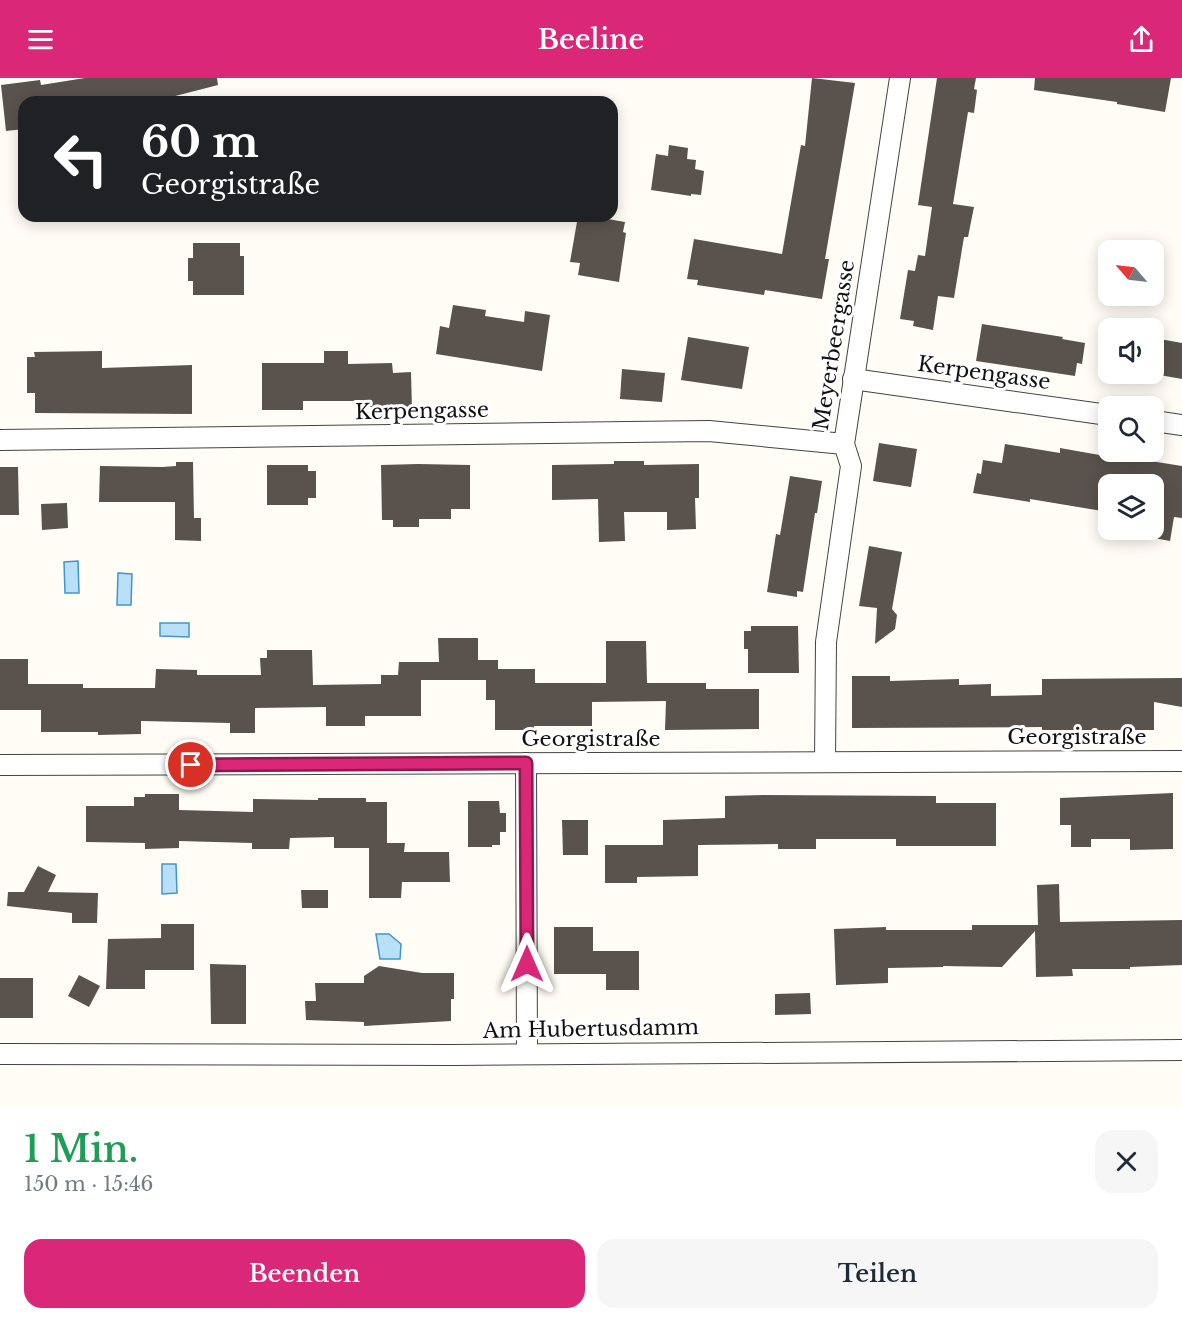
<!DOCTYPE html>
<html lang="de">
<head>
<meta charset="utf-8">
<style>
	body { margin:0; font-family:"Libre Baskerville",serif; background:#f6f6f7; color:#1f2937; height:100vh; display:flex; flex-direction:column; font-size:22px; white-space:nowrap }
	* { box-sizing:border-box; margin:0 }
	p { font-size:20px; color:#747a83 }
	.icon { flex:none; width:33px; height:33px; fill:none; stroke:currentColor; stroke-width:2; stroke-linecap:round; stroke-linejoin:round }
	.map { position:relative; height:1032px; overflow:hidden }
	.panel { display:flex; flex-direction:column; background:#fff; flex:1 }
	.panel>* { flex:none }
	.banner { position:absolute; left:18px; top:18px; width:600px; height:126px; border-radius:18px; box-shadow:0 3px 15px #0003; background:#202124; color:#fff; overflow:hidden }
	.needle { width:39px; rotate:298deg }
	.controls { position:absolute; left:1098px; top:162px; display:grid; gap:12px }
	.controls a { display:grid; place-items:center; width:66px; height:66px; border-radius:12px; background:#fff; box-shadow:0 3px 15px #0003; font-size:30px }
	.pin { position:absolute; display:grid; place-items:center; width:51px; height:51px; color:#fff; margin:-26px; border:3px solid #fff; border-radius:50%; box-shadow:0 2px 6px #0007 }
	.me { position:absolute; width:66px; margin:-33px; rotate:0deg; stroke-linejoin:round; filter:drop-shadow(0 0 4px #0008) }
	.turn { display:flex; align-items:center; gap:21px; height:126px; padding:0 24px; font-size:27px }
	.turn .icon { width:78px; height:78px; stroke-width:2.5 }
	.turn b { display:block; font-size:42px; line-height:51px }
	.round { display:grid; place-items:center; flex:none; width:63px; height:63px; border-radius:18px; background:#f6f6f7 }
	.headline { display:flex; align-items:center; justify-content:space-between; height:102px; padding:0 24px }
	h1 { font-size:36px; font-weight:600; line-height:45px; color:#1e9e55 }
	.action { display:flex; gap:12px; margin-top:auto; padding:12px 24px }
	.action a { flex:1; height:69px; border-radius:18px; background:#db2777; color:#fff; font-size:24px; font-weight:600; line-height:69px; text-align:center }
	.action a+a { background:#f6f6f7; color:#1f2937 }
	header { display:flex; justify-content:space-between; align-items:center; height:78px; padding:0 24px; background:#db2777; color:#fff; font-size:27px; font-weight:600 }
	.map>svg:first-child { display:block }
	.water { fill:#b9e0f7; stroke:#3f96cf; stroke-width:1.5 }
	.building { fill:#5a524d }
	.lines { fill:none; stroke-linecap:round; stroke-linejoin:round }
	.street-casing { stroke:#444; stroke-width:22 }
	.street { stroke:#fff; stroke-width:20 }
	.route-casing { stroke:#8e194d; stroke-width:15 }
	.route { stroke:#db2777; stroke-width:10 }
	.labels { text-anchor:middle; dominant-baseline:central; stroke-width:6; stroke-linejoin:round; paint-order:stroke }
	.street-label { font-size:21px; fill:#111; stroke:#fff }
</style>
</head>
<body>
<header><svg class="icon" aria-label="menu" viewBox="0 0 24 24"><path d="M4 6h16M4 12h16M4 18h16"/></svg>Beeline<svg class="icon" aria-label="share" viewBox="0 0 24 24"><path d="M12 15V3M7 8l5-5 5 5M5 13v7h14v-7"/></svg></header>
<div class="map">
<svg width="1182" height="1032" viewBox="0 0 1182 1032">
	<rect width="100%" height="100%" fill="#fffdf5"/>
	<g class="water">
		<path d="M78,483L79,515H65L64,484Z"/>
		<path d="M118,495L132,496L131,527H117Z"/>
		<path d="M160,545H189V559L160,558Z"/>
		<path d="M162,786H176L177,815L162,816Z"/>
		<path d="M376,856H389L401,866L400,881H380Z"/>
	</g>
	<g class="building">
		<path d="M85,0H217L218,7L152,24H24V51L6,53L1,7L40,2L41,7Z"/>
		<path d="M812,0L855,5L825,181H829L822,221L765,212L764,217L697,207L698,202L687,201L694,161L782,176L801,67L805,68Z"/>
		<path d="M937,0H976L974,11L977,12L974,35L968,34L953,126L974,129L968,159H964L954,220L938,218L933,252L913,248L914,243L900,241L908,192L915,193L918,177L925,178L932,129L918,127Z"/>
		<path d="M1035,0H1171L1165,34L1117,26V24L1034,12Z"/>
		<path d="M669,67L688,70L687,81L696,82L695,91L704,93L701,117L691,116V118L651,112L656,76L668,78Z"/>
		<path d="M578,138H590L625,144L623,154L626,155L619,204L578,197L580,185L570,184Z"/>
		<path d="M193,165H240V178H244V217H193V203H188V180H193Z"/>
		<path d="M453,227L486,232L485,238L524,244L525,233L550,237L542,293L436,276L440,248L449,250Z"/>
		<path d="M982,246L1063,259L1062,261L1085,265L1082,286L1077,285L1075,298L976,283Z"/>
		<path d="M688,259L749,269L742,311L681,302Z"/>
		<path d="M1154,260L1182,265V301L1154,296Z"/>
		<path d="M102,273V290L192,287V336L35,335V315H27V279H35L34,274Z"/>
		<path d="M324,273H348V286L392,285L393,295L411,294L412,332L377,333V329H367L366,323H303V332H262V285H324Z"/>
		<path d="M622,291L665,295L662,324L620,321Z"/>
		<path d="M879,365L917,371L911,409L873,403Z"/>
		<path d="M1005,366L1060,375V370L1105,378L1106,374H1139L1138,381L1182,388V440L1174,439L1170,463L1154,460V406H1108V434L1030,421V424L973,415L977,395L981,396L983,382L1002,385Z"/>
		<path d="M614,383H644V387L699,386V420H695L696,451L667,452V434H624L625,463L599,464L598,421L552,422V387L614,386Z"/>
		<path d="M176,384H193L194,440H201V463L175,462V424H99L100,388L162,389L176,388Z"/>
		<path d="M418,386L470,387V431H451V441H419V449H393V442H382L381,387Z"/>
		<path d="M267,387H308V393H316V420H308V427H267Z"/>
		<path d="M0,389H18L19,437H0Z"/>
		<path d="M790,398L822,403L817,435H815L803,514L797,513V519L767,514L776,456L780,457Z"/>
		<path d="M67,425L68,450L42,452L41,426Z"/>
		<path d="M869,468L902,474L892,531L897,537L895,551L875,566L877,530L859,528Z"/>
		<path d="M751,548H798L799,595H748V571H744V553H751Z"/>
		<path d="M438,560H478V582H498V591H535V605H606V563H646L647,605H706V611H759V651L665,652L666,623L592,624V648H534V652H495V622H486V602H421V638H365V648H326V629L255,630V655H230V645L141,643V656L98,657V654H41V632H0V581H28V606H83V610H155L156,591L197,592V597H261L260,580H267V572H312L313,607L381,606V597H398L399,584H439Z"/>
		<path d="M852,598H890V603L959,601V607L991,606V618L1042,617V601L1182,600V629L1154,624V652H1042V649L852,650Z"/>
		<path d="M1173,715V771L1130,772V761H1091V769H1071V747H1060V720Z"/>
		<path d="M145,716H179V732L253,734V721L318,722V720H366V724H387V765H405L404,774H449L450,804H402L401,820H369V770H334V759L290,760L289,771H252V765L179,763V770L145,771V765L86,764V728H134V719H145Z"/>
		<path d="M763,717L936,718V725H996V768H896V761H816V771H778V766L698,767V798L637,799V805H605V767H663V742L725,740V718Z"/>
		<path d="M468,723H499L500,735H506V754H500V767H492V769H468Z"/>
		<path d="M562,742H588V777H563Z"/>
		<path d="M38,788L56,797L48,814L98,815L97,845H72V835L7,828L8,814H24Z"/>
		<path d="M1059,806L1060,844L1182,842V887L1130,889V891H1072L1073,898L1036,899L1035,853L1002,889L943,888V889L888,890V905L836,907L834,851L886,849V852H972V847H1038L1037,807Z"/>
		<path d="M301,812H328V830H302Z"/>
		<path d="M161,846H194V892H145V911H106L108,861L161,860Z"/>
		<path d="M554,849H593V873H639V912H606V896H554Z"/>
		<path d="M210,886L246,887V946H211Z"/>
		<path d="M379,888L422,895H454V921H451V943L364,948V944L306,942L305,923H316L315,905H364V898Z"/>
		<path d="M79,897L100,908L89,929L68,918Z"/>
		<rect x="0" y="900" width="33" height="40"/>
		<path d="M810,915L811,936L775,937V916Z"/>
	</g>
	<g class="lines">
		<defs>
			<g id="street">
				<path d="M853,301L1108,337"/>
				<path d="M1154,343L1182,347"/>
				<path d="M0,362L709,353L844,366"/>
				<path d="M825,684L826,564L851,388L844,366L900,0"/>
				<path d="M526,685L527,975"/>
				<path d="M0,687L1182,683"/>
				<path d="M0,976L453,977L1182,972"/>
			</g>
		</defs>
		<use href="#street" class="street-casing"/>
		<use href="#street" class="street"/>
	</g>
	<g class="lines">
		<defs>
			<path id="route" d="M191,687L526,685L527,886"/>
		</defs>
		<use href="#route" class="route-casing"/>
		<use href="#route" class="route"/>
	</g>
	<g class="labels">
		<g class="street-label">
			<text transform="translate(834 267) rotate(-81)">Meyerbeergasse</text>
			<text transform="translate(984 295) rotate(8)">Kerpengasse</text>
			<text transform="translate(422 333) rotate(-1)">Kerpengasse</text>
			<text x="1077" y="659">Georgistraße</text>
			<text x="591" y="661">Georgistraße</text>
			<text transform="translate(591 951) rotate(-1)">Am Hubertusdamm</text>
		</g>
	</g>
</svg>
<div class="controls">
<a><svg class="needle" viewBox="-14 -14 28 28"><path d="M0-13l5 13h-10z" fill="#e53935"/><path d="M0 13l5-13h-10z" fill="#747a83"/></svg></a>
<a><svg class="icon" aria-label="sound" viewBox="0 0 24 24"><path d="M4 9h4l5-4v14l-5-4H4zM17 9q2 3 0 6"/></svg></a>
<a><svg class="icon" aria-label="search" viewBox="0 0 24 24"><circle cx="10" cy="10" r="6"/><path d="M15 15l6 6"/></svg></a>
<a><svg class="icon" aria-label="layers" viewBox="0 0 24 24"><path d="M12 4l9 5-9 5-9-5zM3 14l9 5 9-5"/></svg></a>
</div>
<div class="pin" style="left:191px;top:687px;background:#d93025"><svg class="icon" aria-label="arrive" viewBox="0 0 24 24"><path d="M6 21V4h12l-3 4 3 4H6"/></svg></div>
<svg class="me" style="left:527px;top:886px" viewBox="-20 -20 40 40"><path d="M0-17L14 15 0 8-14 15z" fill="#db2777" stroke="#fff" stroke-width="4"/></svg>
<div class="banner">
<div class="turn"><svg class="icon" aria-label="left" viewBox="0 0 24 24"><path d="M17 20v-9H6M10 6l-5 5 5 5"/></svg><div><b>60 m</b>Georgistraße</div></div>
</div>
</div>
<section class="panel">
<div class="headline"><div><h1>1 Min.</h1><p>150 m · 15:46</p></div><a class="round"><svg class="icon" aria-label="close" viewBox="0 0 24 24"><path d="M6 6l12 12M18 6L6 18"/></svg></a></div>
<div class="action"><a>Beenden</a><a>Teilen</a></div>
</section>
</body>
</html>
